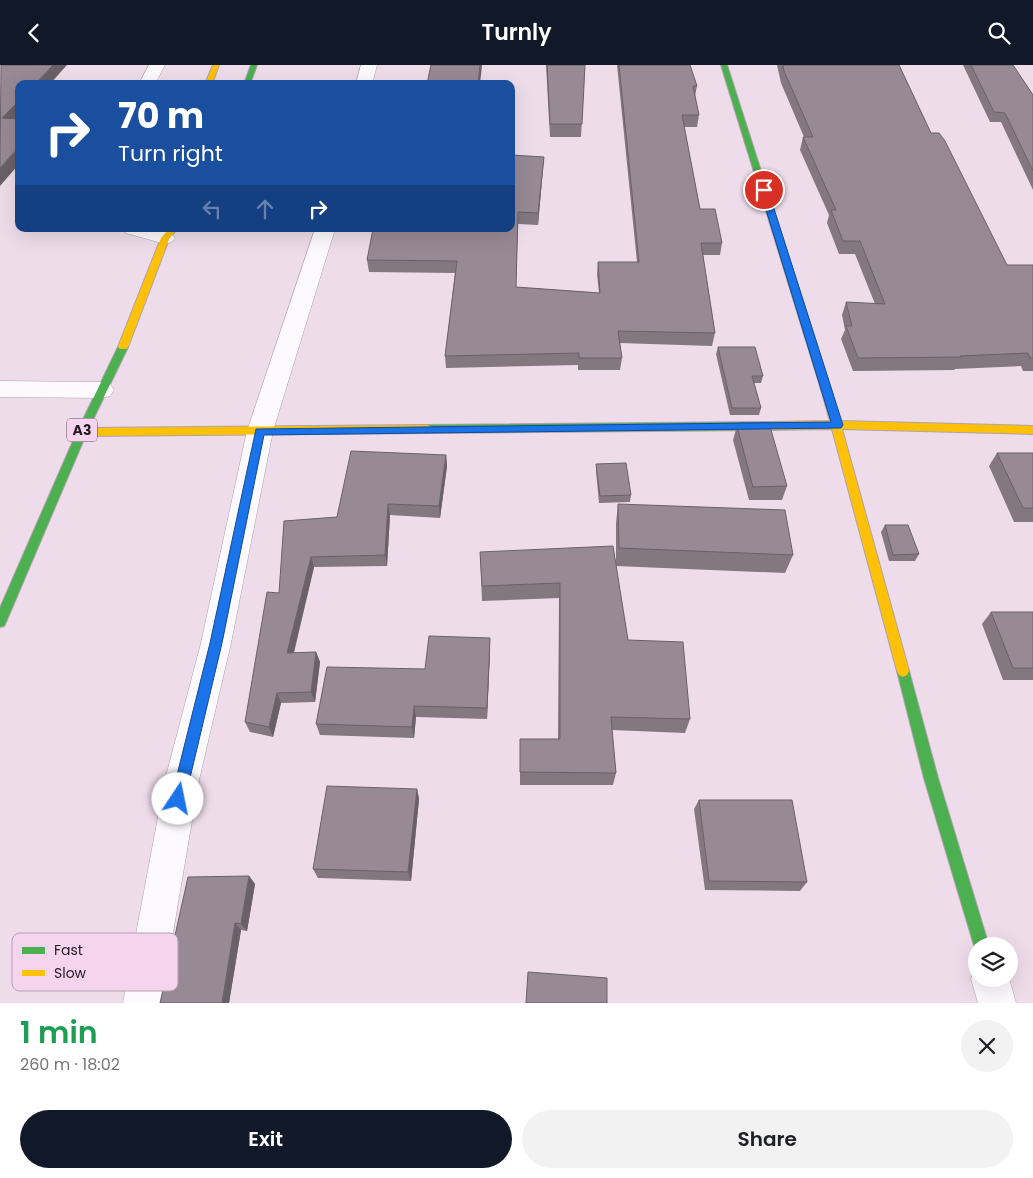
<!DOCTYPE html>
<html lang="en">
<head>
<meta charset="utf-8">
<style>
	body { margin:0; font-family:Poppins,sans-serif; background:#f2f2f2; color:#202124; height:100vh; display:flex; flex-direction:column; font-size:19px; white-space:nowrap }
	* { box-sizing:border-box; margin:0 }
	p { font-size:16px; color:#757577 }
	.icon { flex:none; width:28px; height:28px; fill:none; stroke:currentColor; stroke-width:2; stroke-linecap:round; stroke-linejoin:round }
	.map { position:relative; height:938px; overflow:hidden }
	.side { display:flex; flex-direction:column; background:#fff; flex:1 }
	.side>* { flex:none }
	.top-card { position:absolute; left:15px; top:15px; width:500px; height:152px; border-radius:10px; box-shadow:0 5px 20px #0002; background:#1a4fa0; color:#fff; overflow:hidden }
	.tools { position:absolute; left:968px; top:872px; display:grid; gap:10px }
	.tools a { display:grid; place-items:center; width:50px; height:50px; border-radius:50%; background:#fff; box-shadow:0 5px 20px #0002; font-size:25px }
	.pin { position:absolute; display:grid; place-items:center; width:42px; height:42px; color:#fff; margin:-21px; border:2px solid #fff; border-radius:50%; box-shadow:0 1px 5px #0007 }
	.me { position:absolute; width:55px; margin:-28px; rotate:11deg; stroke-linejoin:round; filter:drop-shadow(0 0 4px #0008) }
	.turn { display:flex; align-items:center; gap:18px; height:105px; padding:0 20px; font-size:22px }
	.turn .icon { width:65px; height:65px; stroke-width:2.5 }
	.turn b { display:block; font-size:35px; line-height:42px }
	.lanes { display:flex; align-items:center; height:48px; padding:0 20px; background:#0003; justify-content:center; gap:25px; direction:ltr }
	.lanes .off { opacity:.35 }
	.round { display:grid; place-items:center; flex:none; width:52px; height:52px; border-radius:26px; background:#f2f2f2 }
	.headline { display:flex; align-items:center; justify-content:space-between; height:85px; padding:0 20px }
	h1 { font-size:30px; font-weight:600; line-height:38px; color:#1e9e55 }
	.primary-button { display:flex; gap:10px; margin-top:auto; padding:10px 20px }
	.primary-button a { flex:1; height:58px; border-radius:30px; background:#111827; color:#fff; font-size:20px; font-weight:600; line-height:58px; text-align:center }
	.primary-button a+a { background:#f2f2f2; color:#202124 }
	header { display:flex; justify-content:space-between; align-items:center; height:65px; padding:0 20px; background:#111827; color:#fff; font-size:22px; font-weight:600 }
	.map>svg:first-child { display:block }
	.lines { fill:none; stroke-linecap:round; stroke-linejoin:round }
	.street-casing { stroke:#afa2ac; stroke-width:1 }
	.fast-casing { stroke:#afa2ac; stroke-width:2 }
	.slow-casing { stroke:#afa2ac; stroke-width:2 }
	.street { fill:#fcfafc; fill-rule:evenodd }
	.fast { fill:#4caf50; fill-rule:evenodd }
	.slow { fill:#ffc107; fill-rule:evenodd }
	.wall { fill:#837780 }
	.shaded-wall { fill:#6a6168 }
	.building { fill:#988a95; stroke:#6a6168 }
	.route { fill:#1a73e8; stroke:#114b97 }
	.labels { text-anchor:middle; dominant-baseline:central; stroke-width:5; stroke-linejoin:round; paint-order:stroke }
	.shield { fill:#f5d5ee; stroke:#63515f; stroke-width:1 }
	.shield-label { font-size:14px; font-weight:bold; fill:#251922 }
	.key { fill:#f5d5ee; stroke:#b79db1; stroke-width:1 }
	.key-label { font-size:14px; fill:#251922 }
</style>
</head>
<body>
<header><svg class="icon" aria-label="back" viewBox="0 0 24 24"><path d="M15 5l-7 7 7 7"/></svg>Turnly<svg class="icon" aria-label="search" viewBox="0 0 24 24"><circle cx="10" cy="10" r="6"/><path d="M15 15l6 6"/></svg></header>
<div class="map">
<svg width="1033" height="938" viewBox="0 0 1033 938">
	<rect width="100%" height="100%" fill="#eedcea"/>
	<g class="lines">
		<defs>
			<g id="street">
				<path d="M149,0H165L155,19H139Z"/>
				<path d="M361,0H377L372,19H356Z"/>
				<path d="M123,164C137,163 166,160 175,173L172,177L165,179L126,168Z"/>
				<path d="M315,164H335L273,366L231,578L199,715L161,938H123L165,715L201,578L247,366Z"/>
				<path d="M0,316L102,317L110,319L114,325L110,331L102,333L0,332Z"/>
				<path d="M976,901V914L1009,913L1016,938H978L971,914Z"/>
			</g>
			<g id="fast">
				<path d="M251,0H257L250,19H244Z"/>
				<path d="M721,0H727L831,324L829,326H823L821,324Z"/>
				<path d="M123,279L128,282L87,367L6,557L4,561L0,562V543L77,367L118,282Z"/>
				<path d="M770,357L775,361L770,365L428,368L423,364L428,360Z"/>
				<path d="M903,600L907,602L909,606L938,713L989,881H976V887L924,713L897,606L899,602Z"/>
			</g>
			<g id="slow">
				<path d="M213,0H219L212,19H205Z"/>
				<path d="M169,164H177L169,174L128,282L126,284H120L118,282L161,173Z"/>
				<path d="M826,321L831,324L840,356L1033,361V369L842,364L909,606L907,610L903,612L899,610L897,606L832,364L770,365L765,361L770,357L830,356L821,324Z"/>
				<path d="M428,360L433,364L428,368L82,371L77,367L82,363Z"/>
			</g>
		</defs>
		<use href="#street" class="street-casing"/>
		<use href="#fast" class="fast-casing"/>
		<use href="#slow" class="slow-casing"/>
		<use href="#street" class="street"/>
		<use href="#fast" class="fast"/>
		<use href="#slow" class="slow"/>
	</g>
	<g class="wall">
		<path d="M546,0H585L581,72H550Z"/>
		<path d="M617,0H690L697,21L695,31L699,50L697,62H684L700,144L722,178L720,190H703L715,268L712,281L620,278L622,293L620,305H578V300L446,303L445,291L455,208L369,207L367,195L511,164V90L544,92L543,103L538,160L518,159L516,222L599,228L597,209L598,197H637Z"/>
		<path d="M777,0H899L931,68L1007,200H1033V306H1023L1021,301L955,304L954,305L853,306L841,274L845,265L842,250L846,237L875,239L855,189H839L827,158L829,150L800,85L803,72H804L781,18Z"/>
		<path d="M963,0H1013L1033,30V125L1001,57H990Z"/>
		<path d="M718,282L763,311L761,318H754L761,343L759,350H730L716,289Z"/>
		<path d="M739,358L787,421L782,435H749L733,375L737,361H738Z"/>
		<path d="M997,388H1033V457H1014L989,401Z"/>
		<path d="M446,390L447,401L440,453L390,450L387,501L314,502L294,588L316,587L320,597L315,637L281,638L273,672L250,667L245,657L279,528L337,452Z"/>
		<path d="M596,399L631,430L630,437L599,438L596,406Z"/>
		<path d="M618,439L793,490L785,508L616,501L628,575L690,654L685,668L612,665L616,708L613,720H520V674H558L559,533L482,536L480,487L616,500V458Z"/>
		<path d="M885,460L919,489L915,496H889L881,467Z"/>
		<path d="M991,547H1033V615H1003L982,559Z"/>
		<path d="M490,573V585L487,654L416,652L414,673L320,670L316,659Z"/>
		<path d="M417,724L419,734L411,816L318,813L313,804Z"/>
		<path d="M699,735L807,817L800,826L705,825L694,744Z"/>
		<path d="M249,811L255,819L247,866L241,865L229,938H160Z"/>
	</g>
	<g class="shaded-wall">
		<path d="M53,0H67L50,19H35Z"/>
		<path d="M480,0H482L480,19H478Z"/>
		<path d="M19,36V52L8,65L2,53Z"/>
		<path d="M19,82V99L0,121V103Z"/>
		<path d="M544,92L543,103L538,160V148Z"/>
		<path d="M446,390L447,401L440,453L439,441Z"/>
		<path d="M388,439L390,450L387,501L385,490Z"/>
		<path d="M311,492L314,502L291,598L287,588Z"/>
		<path d="M490,573V585L487,654V643Z"/>
		<path d="M316,587L320,597L315,637L311,627Z"/>
		<path d="M277,628L281,638L273,672L269,662Z"/>
		<path d="M414,641L416,652L414,673L412,662Z"/>
		<path d="M417,724L419,734L411,816L408,807Z"/>
		<path d="M249,811L255,819L247,866L241,859Z"/>
		<path d="M235,858L241,865L229,938H222Z"/>
	</g>
	<g class="building">
		<path d="M1,0H53L35,19H19V36L2,53L19,54V82L0,103Z"/>
		<path d="M431,0H480L478,19H427Z"/>
		<path d="M547,0H585L582,59H550Z"/>
		<path d="M619,0H690L697,21H693L699,50H682L700,144H715L722,178H701L715,268L618,266L622,293H579V288L445,291L457,196L367,195L373,164H511V90L544,92L538,148L518,147L516,222L600,228L598,197H639Z"/>
		<path d="M783,0H899L931,68H939L945,76L1007,200H1033V293H1030L1028,288L960,291L961,292L858,293L846,261H852L846,237L885,239L860,176H843L831,145H836L803,72H813L784,6Z"/>
		<path d="M971,0H1013L1033,30V106L1005,48L994,47Z"/>
		<path d="M718,282H755L763,311H752L761,343H732Z"/>
		<path d="M739,358H769L787,421L753,422L737,361H740Z"/>
		<path d="M351,386L446,390L439,441L388,439L385,490L311,492L287,588L316,587L311,627L277,628L269,662L245,657L267,527L279,528L284,456L337,452Z"/>
		<path d="M997,388H1033V443H1023Z"/>
		<path d="M626,398L631,430L600,431L596,399Z"/>
		<path d="M618,439L785,445L793,490L619,483Z"/>
		<path d="M885,460H908L919,489L893,490Z"/>
		<path d="M613,481L628,575L683,577L690,654L611,652L616,708L520,707V674H560V518L482,521L480,487Z"/>
		<path d="M991,547H1033V603H1013Z"/>
		<path d="M429,571L490,573L487,643L414,641L412,662L316,659L327,602L425,604Z"/>
		<path d="M327,721L417,724L408,807L313,804Z"/>
		<path d="M699,735H792L807,817L709,816Z"/>
		<path d="M249,811L241,859L235,858L222,938H160L188,812Z"/>
		<path d="M528,907L607,913V938H526Z"/>
	</g>
	<path class="route" d="M764,122L768,125L843,360L841,363L264,370L222,578L185,734L183,739L178,741L173,739L171,734L210,578L256,364L831,357L760,125Z"/>
	<g class="labels">
		<rect class="shield" x="67" y="353.5" width="30" height="23" rx="4"/>
		<g class="shield-label">
			<text x="82" y="365">A3</text>
		</g>
	</g>
	<rect x="12" y="868" width="166" height="58" rx="8" class="key"/>
	<rect x="22" y="882" width="23" height="7" fill="#4caf50"/>
	<rect x="22" y="905" width="23" height="6" fill="#ffc107"/>
	<g class="key-label">
		<text x="54" y="890">Fast</text>
		<text x="54" y="913">Slow</text>
	</g>
</svg>
<div class="tools">
<a><svg class="icon" aria-label="layers" viewBox="0 0 24 24"><path d="M12 4l9 5-9 5-9-5zM3 14l9 5 9-5"/></svg></a>
</div>
<div class="pin" style="left:764px;top:125px;background:#d93025"><svg class="icon" aria-label="arrive" viewBox="0 0 24 24"><path d="M6 21V4h12l-3 4 3 4H6"/></svg></div>
<svg class="me" style="left:178px;top:734px" viewBox="-20 -20 40 40"><circle r="19" fill="#fff"/><path d="M0-13L10 11 0 6-10 11z" fill="#1a73e8"/></svg>
<div class="top-card">
<div class="turn"><svg class="icon" aria-label="right" viewBox="0 0 24 24"><path d="M7 20v-9h11M14 6l5 5-5 5"/></svg><div><b>70 m</b>Turn right</div></div>
<div class="lanes"><svg class="icon off" aria-label="left" viewBox="0 0 24 24"><path d="M17 20v-9H6M10 6l-5 5 5 5"/></svg><svg class="icon off" aria-label="ahead" viewBox="0 0 24 24"><path d="M12 20V5M6 11l6-6 6 6"/></svg><svg class="icon" aria-label="right" viewBox="0 0 24 24"><path d="M7 20v-9h11M14 6l5 5-5 5"/></svg></div>
</div>
</div>
<section class="side">
<div class="headline"><div><h1>1 min</h1><p>260 m · 18:02</p></div><a class="round"><svg class="icon" aria-label="close" viewBox="0 0 24 24"><path d="M6 6l12 12M18 6L6 18"/></svg></a></div>
<div class="primary-button"><a>Exit</a><a>Share</a></div>
</section>
</body>
</html>
